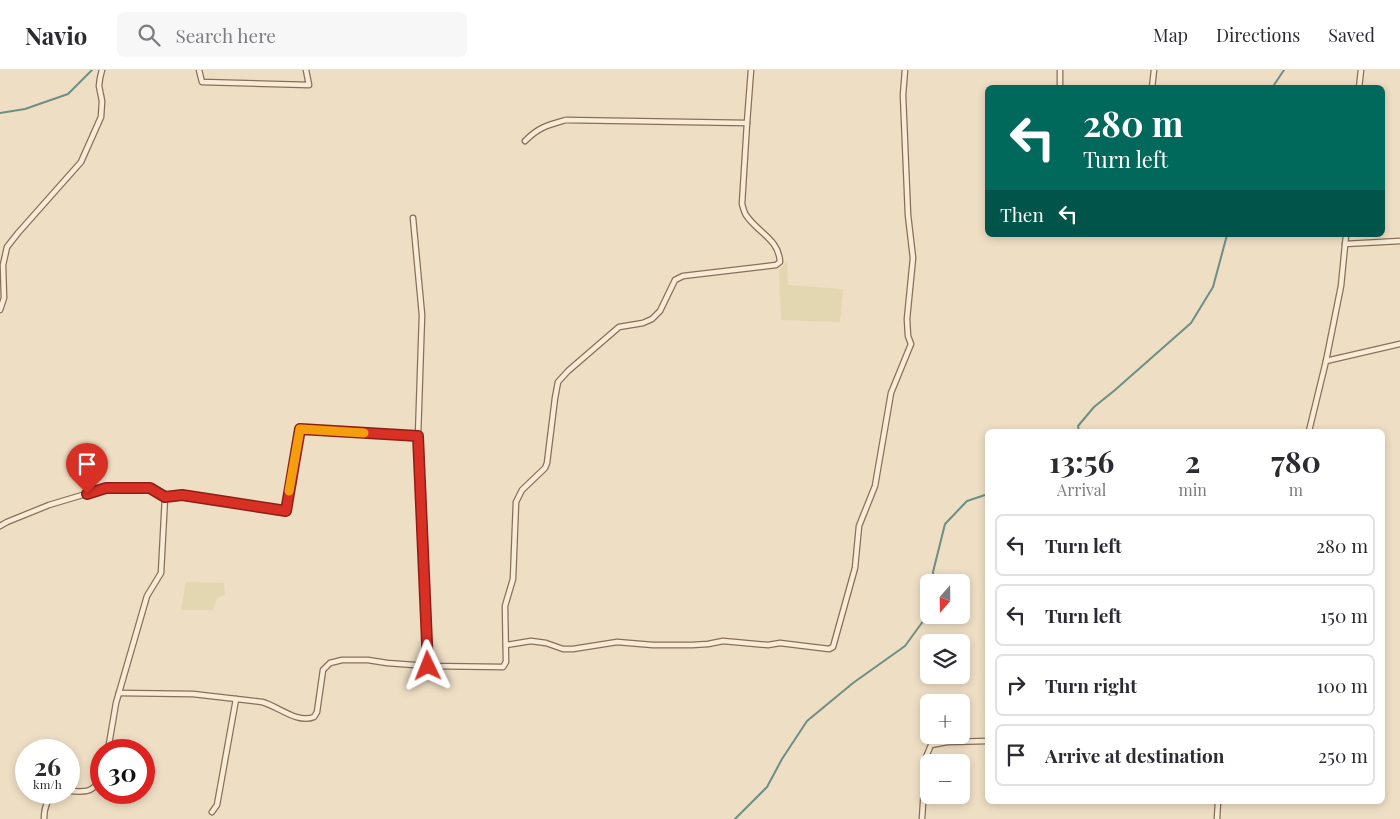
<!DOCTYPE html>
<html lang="en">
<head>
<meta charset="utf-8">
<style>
	body { margin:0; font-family:"Playfair Display",serif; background:#f7f7f7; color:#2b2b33; height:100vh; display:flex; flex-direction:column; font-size:19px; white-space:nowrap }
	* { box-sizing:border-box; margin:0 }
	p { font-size:16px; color:#7c7c81 }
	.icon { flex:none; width:28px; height:28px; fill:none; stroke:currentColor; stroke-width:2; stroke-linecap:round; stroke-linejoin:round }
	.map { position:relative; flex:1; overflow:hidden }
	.sheet { position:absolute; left:985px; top:359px; width:400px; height:375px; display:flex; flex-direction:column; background:#fff; border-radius:8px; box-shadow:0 2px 8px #0003 }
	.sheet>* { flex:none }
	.banner { position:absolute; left:985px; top:15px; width:400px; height:152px; border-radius:8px; box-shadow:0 2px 8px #0003; background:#00695c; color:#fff; overflow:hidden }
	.needle { width:32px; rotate:200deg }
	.tools { position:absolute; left:920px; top:504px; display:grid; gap:10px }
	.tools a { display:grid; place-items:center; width:50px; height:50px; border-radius:8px; background:#fff; box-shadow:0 2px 8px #0003; font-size:25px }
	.speed { position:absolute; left:15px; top:669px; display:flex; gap:10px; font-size:25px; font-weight:700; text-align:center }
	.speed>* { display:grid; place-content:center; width:65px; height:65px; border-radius:50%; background:#fff; box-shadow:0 2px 8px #0003; line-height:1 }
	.speed small { font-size:12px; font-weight:400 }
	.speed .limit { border:8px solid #d22; background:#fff; color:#111 }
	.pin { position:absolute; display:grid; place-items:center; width:42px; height:42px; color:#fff; margin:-51px -21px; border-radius:50% 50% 50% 0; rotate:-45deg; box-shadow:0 0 5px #0007 }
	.pin .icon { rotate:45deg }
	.me { position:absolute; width:55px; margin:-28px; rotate:358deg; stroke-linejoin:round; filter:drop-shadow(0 0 4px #0008) }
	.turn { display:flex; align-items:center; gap:18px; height:105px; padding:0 15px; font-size:22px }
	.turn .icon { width:65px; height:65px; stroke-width:2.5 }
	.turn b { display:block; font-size:35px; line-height:42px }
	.then { display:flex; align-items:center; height:48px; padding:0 15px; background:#0003; gap:10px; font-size:19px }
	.eta { display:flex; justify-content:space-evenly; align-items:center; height:85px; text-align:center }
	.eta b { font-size:30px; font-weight:700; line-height:35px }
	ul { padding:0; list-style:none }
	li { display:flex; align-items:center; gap:15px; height:62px; margin:0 10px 8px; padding:0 5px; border:2px solid #e1e1e2; border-radius:8px }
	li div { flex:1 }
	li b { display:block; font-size:19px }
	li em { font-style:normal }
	header { display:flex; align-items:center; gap:30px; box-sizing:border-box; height:70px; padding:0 25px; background:#fff; border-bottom:1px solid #e1e1e2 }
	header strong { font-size:24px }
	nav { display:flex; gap:28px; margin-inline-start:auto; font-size:18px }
	.search { width:350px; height:45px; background:#f7f7f7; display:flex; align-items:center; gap:12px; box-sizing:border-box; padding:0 18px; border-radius:8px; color:#7c7c81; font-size:19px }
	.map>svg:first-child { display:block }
	.farmland { fill:#e3d7b1 }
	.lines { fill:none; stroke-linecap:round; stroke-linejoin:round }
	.stream { stroke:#6d8f84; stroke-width:2 }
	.minor-casing { stroke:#886f5b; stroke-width:7 }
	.minor { stroke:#f8ecd7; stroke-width:4.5 }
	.route-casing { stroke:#8d1f18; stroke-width:12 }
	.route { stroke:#d93025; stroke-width:9 }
	.slow { stroke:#f59e0b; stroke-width:9 }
</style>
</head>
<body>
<header>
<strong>Navio</strong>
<div class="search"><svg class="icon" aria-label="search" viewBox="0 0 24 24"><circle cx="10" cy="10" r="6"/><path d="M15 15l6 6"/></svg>Search here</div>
<nav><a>Map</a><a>Directions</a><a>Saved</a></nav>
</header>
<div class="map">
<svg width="1400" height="749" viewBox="0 0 1400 749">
	<rect width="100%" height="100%" fill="#eedec4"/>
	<g class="farmland">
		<path d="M787,192L788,215L843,219L840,252L781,250L779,200Z"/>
		<path d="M186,512L224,513L225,525L217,528L213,540H181Z"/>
	</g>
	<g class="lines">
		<g class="stream">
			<path d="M1272,18L1284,0"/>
			<path d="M0,43L25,39L68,24L92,0"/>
			<path d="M1079,361L1078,356L1094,337L1115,320L1191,253L1213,217L1227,165"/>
			<path d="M934,512L933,502L945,454L967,431L988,424"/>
			<path d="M735,749L767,717L782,689L807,651L853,613L905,576L929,543"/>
		</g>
		<defs>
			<g id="minor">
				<path d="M199,0L202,12L309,15L306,0"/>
				<path d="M1060,18V0"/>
				<path d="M1152,18L1154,0"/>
				<path d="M1359,18L1361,0"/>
				<path d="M525,71C539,57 548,55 566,50L747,53"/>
				<path d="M413,148L422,245L418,366L428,596L503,597L506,592L505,536L513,509L516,432L522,420L545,398L547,393L555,328L558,312L568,301L619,257L643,253L652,249L660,241L675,210L683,206L776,195L780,192C779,169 757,162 746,145C744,142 743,137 742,134L747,53L751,0"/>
				<path d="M1345,174L1400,171"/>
				<path d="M0,240L4,228L3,195L7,177L18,163L81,92L101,47L102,31L99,16L100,8L102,0"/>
				<path d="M1326,291L1400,274"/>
				<path d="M1309,361L1326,291L1341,216L1346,165"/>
				<path d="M0,456L7,452L49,435L106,418H150L165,427"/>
				<path d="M506,575L531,571L546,573L563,579H573L617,572L653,575H692L708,574L723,571L768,575L780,573L829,579L833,577L855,498L859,456L875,416L891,323L911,274L908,266L907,249L913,188L908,145L903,25L905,0"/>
				<path d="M119,623L193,624L262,632C278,636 297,654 314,647L317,642L323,600L330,593L342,590H368L387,593L428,596"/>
				<path d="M108,680L116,633L147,526L161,503L165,427L181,425L286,441L300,359L418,366"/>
				<path d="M69,721C85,722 93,723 101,708"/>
				<path d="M212,742L217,735L236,629"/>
				<path d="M44,749C44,739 47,729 55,722"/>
				<path d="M922,749L926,687L931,675L947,672L988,671"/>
				<path d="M1217,749L1218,731"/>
			</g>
		</defs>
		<use href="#minor" class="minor-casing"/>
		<use href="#minor" class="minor"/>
	</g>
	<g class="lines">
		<defs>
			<path id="route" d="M87,424L106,418H150L165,427L182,425L286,441L300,359L418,366L428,596"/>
		</defs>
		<use href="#route" class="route-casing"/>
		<use href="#route" class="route"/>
		<path class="slow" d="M289,421L300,359L364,363"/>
	</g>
</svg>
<div class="tools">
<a><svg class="needle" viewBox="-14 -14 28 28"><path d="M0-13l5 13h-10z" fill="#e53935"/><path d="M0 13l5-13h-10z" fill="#7c7c81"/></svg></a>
<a><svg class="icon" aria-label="layers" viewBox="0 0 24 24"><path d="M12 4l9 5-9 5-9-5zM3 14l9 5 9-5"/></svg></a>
<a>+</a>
<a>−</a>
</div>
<div class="speed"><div>26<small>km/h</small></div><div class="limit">30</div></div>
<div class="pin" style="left:87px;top:424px;background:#d93025"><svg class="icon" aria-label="arrive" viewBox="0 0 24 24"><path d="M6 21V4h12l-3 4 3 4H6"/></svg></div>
<svg class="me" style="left:428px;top:596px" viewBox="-20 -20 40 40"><path d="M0-17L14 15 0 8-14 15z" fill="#d93025" stroke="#fff" stroke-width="4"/></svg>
<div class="banner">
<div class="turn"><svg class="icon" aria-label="left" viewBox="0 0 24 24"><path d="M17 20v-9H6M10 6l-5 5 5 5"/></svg><div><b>280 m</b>Turn left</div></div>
<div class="then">Then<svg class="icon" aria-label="left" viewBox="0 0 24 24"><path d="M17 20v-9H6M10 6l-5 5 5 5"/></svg></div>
</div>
<section class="sheet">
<div class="eta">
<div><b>13:56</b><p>Arrival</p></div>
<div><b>2</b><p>min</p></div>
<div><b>780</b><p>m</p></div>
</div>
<ul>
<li><svg class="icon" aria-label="left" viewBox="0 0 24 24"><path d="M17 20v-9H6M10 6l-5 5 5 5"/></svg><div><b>Turn left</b></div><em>280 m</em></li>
<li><svg class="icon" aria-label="left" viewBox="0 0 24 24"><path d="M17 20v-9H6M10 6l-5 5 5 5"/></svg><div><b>Turn left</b></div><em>150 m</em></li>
<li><svg class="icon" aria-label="right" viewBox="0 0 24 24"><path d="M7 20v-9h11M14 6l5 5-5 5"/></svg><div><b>Turn right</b></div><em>100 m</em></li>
<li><svg class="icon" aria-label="arrive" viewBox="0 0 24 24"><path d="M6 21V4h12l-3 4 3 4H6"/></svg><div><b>Arrive at destination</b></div><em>250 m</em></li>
</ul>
</section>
</div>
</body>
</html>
